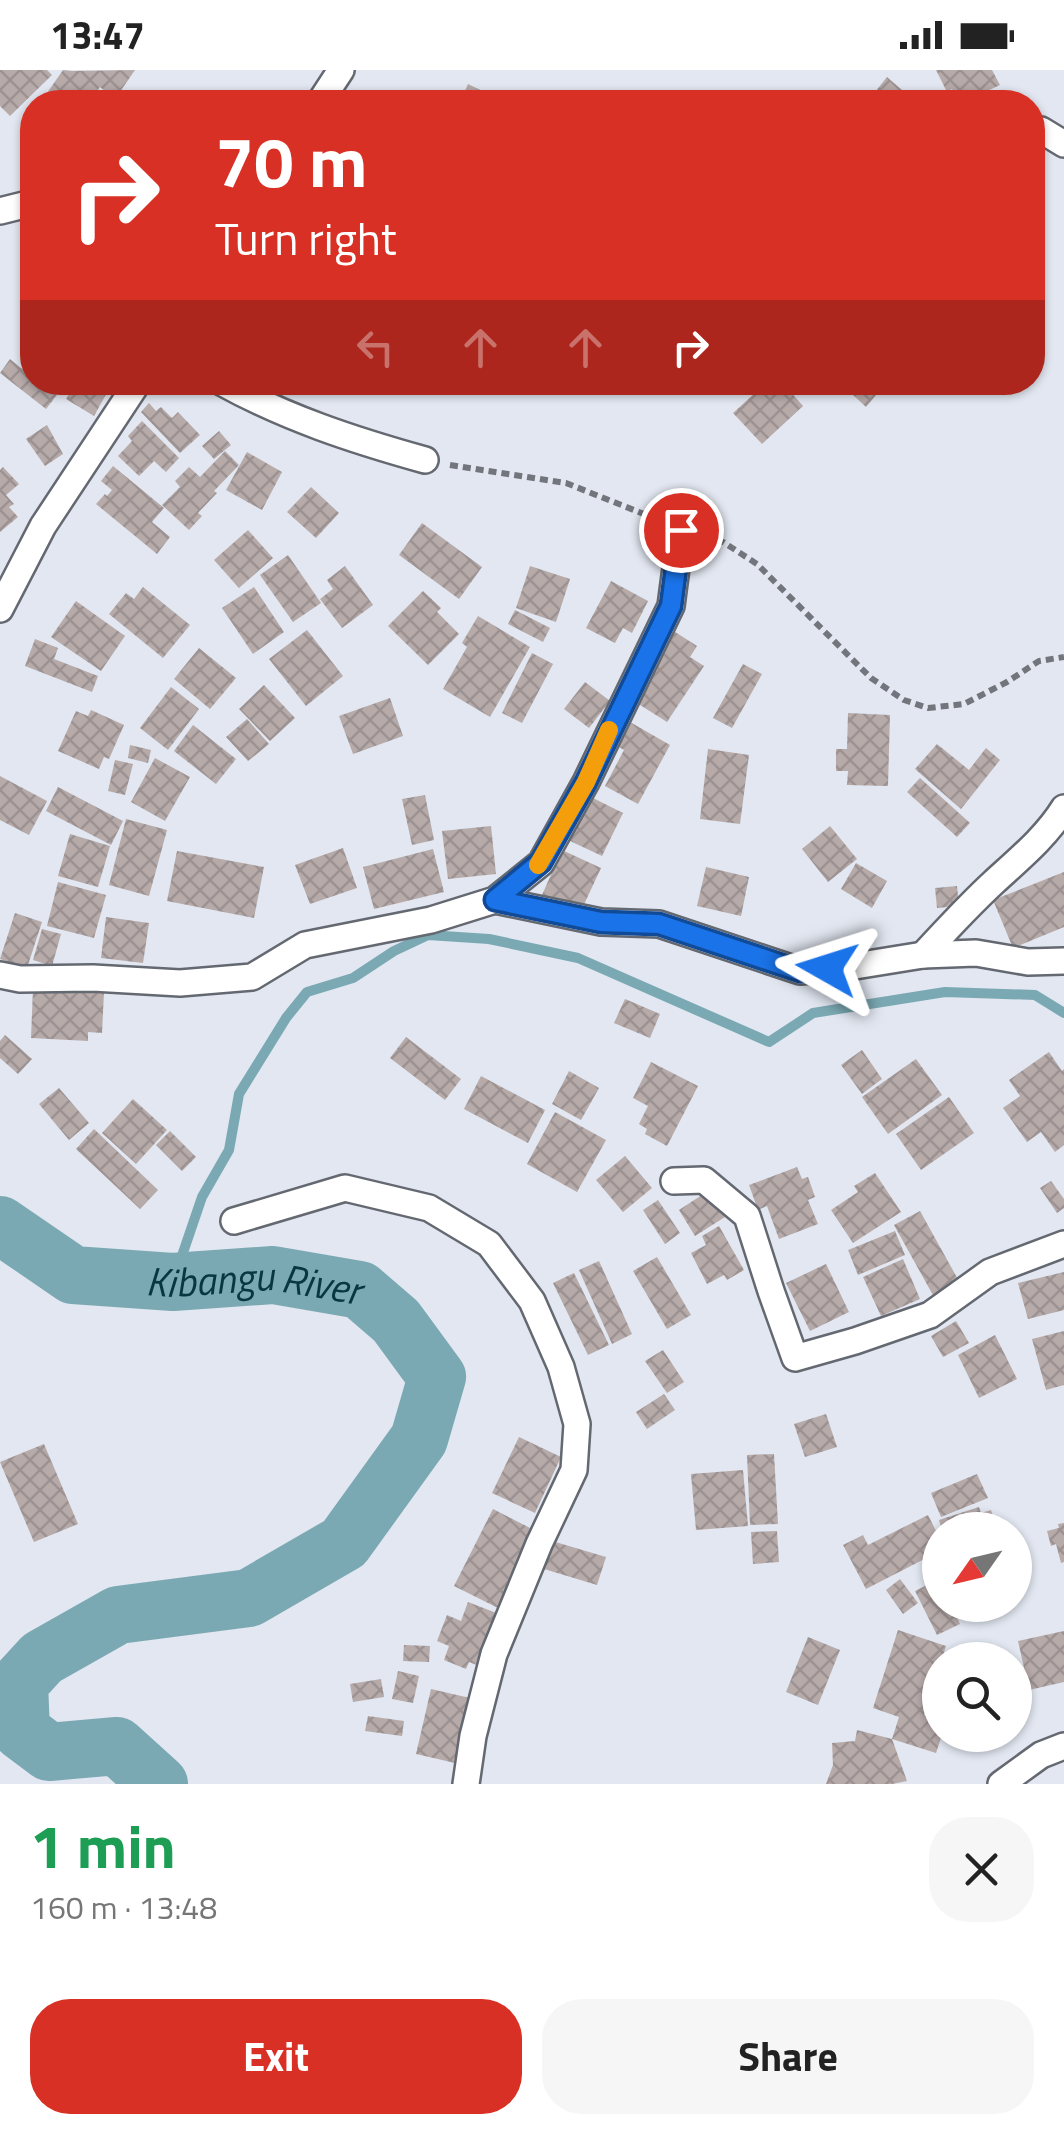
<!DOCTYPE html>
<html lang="en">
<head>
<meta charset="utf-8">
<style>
	body { margin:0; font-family:"Titillium Web",sans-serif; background:#f6f6f6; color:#222; height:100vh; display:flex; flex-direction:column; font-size:38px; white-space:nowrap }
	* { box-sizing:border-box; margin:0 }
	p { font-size:32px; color:#767676 }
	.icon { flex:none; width:55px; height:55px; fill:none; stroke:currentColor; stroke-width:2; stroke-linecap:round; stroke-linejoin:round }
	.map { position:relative; height:1714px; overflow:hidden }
	.details { display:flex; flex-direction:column; background:#fff; flex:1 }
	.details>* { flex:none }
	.hud { position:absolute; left:20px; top:20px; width:1025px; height:305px; border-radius:40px; box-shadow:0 2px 8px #0004; background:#d93025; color:#fff; overflow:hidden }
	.needle { width:65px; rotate:236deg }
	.buttons { position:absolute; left:922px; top:1442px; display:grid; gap:20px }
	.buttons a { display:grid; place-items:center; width:110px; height:110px; border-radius:50%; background:#fff; box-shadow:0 2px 8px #0004; font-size:50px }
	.pin { position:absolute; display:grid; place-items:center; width:85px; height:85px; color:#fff; margin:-42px; border:5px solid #fff; border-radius:50%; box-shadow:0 2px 10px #0007 }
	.me { position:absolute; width:110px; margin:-55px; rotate:276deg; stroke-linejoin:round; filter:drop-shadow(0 0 8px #0008) }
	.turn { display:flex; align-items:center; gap:35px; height:210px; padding:0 30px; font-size:45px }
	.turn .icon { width:130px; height:130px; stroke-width:2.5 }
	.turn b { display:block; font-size:70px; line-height:85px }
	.lanes { display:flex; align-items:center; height:95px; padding:0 30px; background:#0003; justify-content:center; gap:50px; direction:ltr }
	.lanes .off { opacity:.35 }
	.round { display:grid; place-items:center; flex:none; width:105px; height:105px; border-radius:40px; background:#f6f6f6 }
	.headline { display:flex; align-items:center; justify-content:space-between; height:170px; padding:0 30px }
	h1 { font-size:60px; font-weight:700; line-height:75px; color:#1e9e55 }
	.button { display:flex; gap:20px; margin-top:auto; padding:20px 30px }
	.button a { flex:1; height:115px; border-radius:40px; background:#d93025; color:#fff; font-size:40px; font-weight:700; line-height:115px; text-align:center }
	.button a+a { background:#f6f6f6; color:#222 }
	.status { display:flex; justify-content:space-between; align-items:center; height:70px; padding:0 50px; background:#fff; direction:ltr }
	.status svg { height:28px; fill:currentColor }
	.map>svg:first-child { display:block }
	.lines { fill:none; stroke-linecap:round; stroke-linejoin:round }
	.stream { stroke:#7ba9b3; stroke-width:10 }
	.river { stroke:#7ba9b3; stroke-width:58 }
	.building { fill:url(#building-cross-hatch) }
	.minor-casing { stroke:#646870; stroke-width:30 }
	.path { stroke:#72767c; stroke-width:6; stroke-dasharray:8 5; stroke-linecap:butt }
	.minor { stroke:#fff; stroke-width:25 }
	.route-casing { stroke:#114b97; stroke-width:25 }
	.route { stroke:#1a73e8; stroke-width:18 }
	.slow { stroke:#f59e0b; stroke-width:18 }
	.labels { text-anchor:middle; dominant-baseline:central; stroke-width:10; stroke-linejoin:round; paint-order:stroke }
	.water-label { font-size:40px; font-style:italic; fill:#09373f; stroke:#e2e7f1 }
</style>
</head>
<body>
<div class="status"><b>13:47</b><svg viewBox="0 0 49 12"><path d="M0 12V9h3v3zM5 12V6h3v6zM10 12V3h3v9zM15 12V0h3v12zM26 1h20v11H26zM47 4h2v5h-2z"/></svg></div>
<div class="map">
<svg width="1064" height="1714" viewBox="0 0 1064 1714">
	<defs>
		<pattern id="building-cross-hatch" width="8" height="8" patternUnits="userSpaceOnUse" patternTransform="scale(2.5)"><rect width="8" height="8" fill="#b7abaa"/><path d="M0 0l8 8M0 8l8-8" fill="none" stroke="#9c9291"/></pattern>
	</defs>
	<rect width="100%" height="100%" fill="#e2e7f1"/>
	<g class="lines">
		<path class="stream" d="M173,1212L202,1127L229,1080L239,1024L286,948L307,922L353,908L394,881L428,865L489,869L578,888L769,972L813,943L945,922L1035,925L1064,943"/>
		<path class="river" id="s1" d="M0,1155L73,1205L173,1212L273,1205L360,1220L396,1251L437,1307L419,1369L344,1473L249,1528L118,1545L42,1588L19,1613L21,1661L49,1682L117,1676L159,1714"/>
	</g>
	<g class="building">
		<path d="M0,0H47L52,5L10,46L0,36Z"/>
		<path d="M63,0L72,1L135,0L115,29L100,17L89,32H60L47,23Z"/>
		<path d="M936,0H992L1000,15L964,32H959L952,19L947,22Z"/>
		<path d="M887,7L902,20L899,23L912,32H889L875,22Z"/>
		<path d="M468,14L505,32H460Z"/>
		<path d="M10,289L32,307V312H40L57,325L46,339L0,303Z"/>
		<path d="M77,312H113L94,346L66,329Z"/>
		<path d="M767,312H782L803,336L762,374L733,343Z"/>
		<path d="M839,312H887L866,337Z"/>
		<path d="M149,333L156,341L161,337L172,348L178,342L200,365L180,383L141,342Z"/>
		<path d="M142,351L179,388L166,402L154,391L139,406L118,386L132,371L128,366Z"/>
		<path d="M47,355L63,384L45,396L26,369Z"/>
		<path d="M219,361L231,375L214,389L202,376Z"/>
		<path d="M225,381L239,395L214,421L217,423L198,443L202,446L189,460L162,435L180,417L175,411L189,397L200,407Z"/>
		<path d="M247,382L282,402L262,440L226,420Z"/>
		<path d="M113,396L164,438L152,452L170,467L157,484L96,434L105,424L107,426L112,420L101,411Z"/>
		<path d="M3,397L19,414L6,425L14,434L9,437L18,447L0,462V400Z"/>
		<path d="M311,417L339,443L316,468L287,442Z"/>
		<path d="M422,453L482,497L459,529L399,485Z"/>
		<path d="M248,460L273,488L239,518L214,490Z"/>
		<path d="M288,485L321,533L293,552L260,505Z"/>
		<path d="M345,496L373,535L342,558L320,529L333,519L327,510Z"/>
		<path d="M530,496L570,509L556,552L516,538Z"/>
		<path d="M611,511L648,531L632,563L623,558L615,573L586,558Z"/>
		<path d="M143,517L190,555L163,588L109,544L126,523L134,529Z"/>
		<path d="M254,517L284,562L253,584L222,538Z"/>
		<path d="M423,521L441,538L437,542L459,564L428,595L388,556Z"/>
		<path d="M76,531L125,566L101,601L51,567Z"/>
		<path d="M515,540L550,558L543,572L508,554Z"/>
		<path d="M478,546L530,577L490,647L443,619L467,577L462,573Z"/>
		<path d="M307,560L343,606L306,636L269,589Z"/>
		<path d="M672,560L697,576L690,587L704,596L667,652L629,628Z"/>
		<path d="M35,569L58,578L54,589L98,606L92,622L25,596Z"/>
		<path d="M199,578L236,608L210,639L174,609Z"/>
		<path d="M532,583L553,594L522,653L502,643Z"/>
		<path d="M743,594L762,604L732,658L713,648Z"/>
		<path d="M585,612L610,631L589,658L564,639Z"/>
		<path d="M264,615L295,648L270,671L239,639Z"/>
		<path d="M171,617L199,639L168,680L140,658Z"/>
		<path d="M390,628L403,666L353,684L339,646Z"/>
		<path d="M91,640L124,655L109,689L104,687L99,699L58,681L76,641L88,646Z"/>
		<path d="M848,643L890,645L888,716L847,715L848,701H836V679H847Z"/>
		<path d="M247,649L269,674L248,691L226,667Z"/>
		<path d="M630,652L670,675L638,734L605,716L624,680L617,676Z"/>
		<path d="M193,655L236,689L216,714L174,681Z"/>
		<path d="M937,674L969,700L986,678L1000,690L961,739L915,699Z"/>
		<path d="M130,675L151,680L148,693L128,688Z"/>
		<path d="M708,679L749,685L740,754L700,749Z"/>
		<path d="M155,688L190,707L165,751L131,732Z"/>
		<path d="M115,690L133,694L125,725L108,721Z"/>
		<path d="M0,706L47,731L29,765L0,750Z"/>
		<path d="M920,708L970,753L957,767L907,722Z"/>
		<path d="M58,717L123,751L111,775L46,741Z"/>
		<path d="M425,725L434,770L412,775L402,729Z"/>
		<path d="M589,726L623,743L602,786L568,770Z"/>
		<path d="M126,749L167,760L149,826L109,815Z"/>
		<path d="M491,756L496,804L448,809L442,761Z"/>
		<path d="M830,756L857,789L828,812L802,779Z"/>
		<path d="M70,764L110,776L98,817L58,806Z"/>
		<path d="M343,778L357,818L310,834L295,795Z"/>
		<path d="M433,779L444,822L374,839L363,797Z"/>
		<path d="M562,780L601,798L580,843L542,825Z"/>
		<path d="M177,781L264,797L254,848L167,831Z"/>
		<path d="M856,793L887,811L872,838L841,819Z"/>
		<path d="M706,797L749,807L741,846L697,836Z"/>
		<path d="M1064,802V857L1013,878L993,830Z"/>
		<path d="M58,812L106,825L94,868L47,856Z"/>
		<path d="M957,816L959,836L937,838L935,818Z"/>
		<path d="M15,843L42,852L27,898L0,889Z"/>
		<path d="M106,847L149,853L143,893L101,888Z"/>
		<path d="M42,859L61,864L52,896L33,890Z"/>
		<path d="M33,918L104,922L102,963L88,962V971L31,968Z"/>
		<path d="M625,929L660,944L650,968L614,953Z"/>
		<path d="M5,965L32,989L18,1004L0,988V971Z"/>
		<path d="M406,967L461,1009L445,1030L390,988Z"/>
		<path d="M862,980L882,1009L862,1024L841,995Z"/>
		<path d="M1049,982L1062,1001L1064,999V1075L1055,1082L1041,1062L1027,1072L1003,1038L1020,1026L1009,1010Z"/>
		<path d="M916,989L942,1025L888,1064L862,1027Z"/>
		<path d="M651,992L698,1016L667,1076L645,1064L647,1059L639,1054L648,1036L633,1028Z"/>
		<path d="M569,1001L599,1018L581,1050L552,1034Z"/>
		<path d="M481,1006L545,1040L528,1073L464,1039Z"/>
		<path d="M59,1018L89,1053L69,1070L39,1034Z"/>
		<path d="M949,1027L974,1063L921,1100L896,1064Z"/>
		<path d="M133,1029L167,1060L136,1094L102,1063Z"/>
		<path d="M555,1042L606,1070L577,1122L527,1094Z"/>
		<path d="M94,1059L158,1120L140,1139L76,1079Z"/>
		<path d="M170,1061L196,1087L182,1101L156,1075Z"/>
		<path d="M625,1086L652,1118L623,1142L596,1110Z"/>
		<path d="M797,1097L802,1109L808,1107L815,1127L808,1130L818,1154L779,1169L767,1136L758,1140L749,1115Z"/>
		<path d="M875,1103L901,1142L853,1173L831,1140L858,1122L854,1116Z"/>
		<path d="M1051,1111L1064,1129V1138L1057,1143L1040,1118Z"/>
		<path d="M708,1121L725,1147L695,1166L679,1140Z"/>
		<path d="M658,1130L680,1163L665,1174L643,1140Z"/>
		<path d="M920,1141L960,1213L934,1227L894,1155Z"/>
		<path d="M719,1156L744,1200L727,1210L724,1205L707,1214L691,1183L706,1175L702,1166Z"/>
		<path d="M895,1161L905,1185L858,1205L848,1180Z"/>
		<path d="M657,1187L691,1245L667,1259L633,1201Z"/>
		<path d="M903,1189L920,1229L881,1246L863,1207Z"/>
		<path d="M599,1191L632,1264L612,1274L579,1200Z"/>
		<path d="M826,1194L849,1242L810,1261L786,1213Z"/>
		<path d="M1064,1202V1240L1028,1249L1018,1213Z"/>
		<path d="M574,1203L609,1275L588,1285L553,1213Z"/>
		<path d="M956,1251L969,1273L943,1287L931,1266Z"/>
		<path d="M1064,1261V1315L1046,1320L1032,1269Z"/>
		<path d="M995,1265L1017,1309L979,1328L958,1285Z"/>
		<path d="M663,1280L684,1312L667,1323L645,1291Z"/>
		<path d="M664,1324L675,1340L647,1359L636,1342Z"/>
		<path d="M826,1344L837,1377L805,1387L794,1354Z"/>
		<path d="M519,1367L561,1387L535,1443L492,1423Z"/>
		<path d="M44,1374L78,1454L34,1472L0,1392Z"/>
		<path d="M774,1384L778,1454L750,1455L747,1385Z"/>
		<path d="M743,1400L748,1456L696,1460L691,1404Z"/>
		<path d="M977,1404L988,1428L941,1447L931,1423Z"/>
		<path d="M979,1437L981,1443L991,1440L998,1460H942L939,1450Z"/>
		<path d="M493,1439L538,1462L500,1539L454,1516Z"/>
		<path d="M928,1445L940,1469V1481L866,1519L843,1475L863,1465L868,1475Z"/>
		<path d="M1064,1453V1492L1061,1493L1056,1474L1051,1476L1047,1461L1059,1458L1058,1454Z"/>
		<path d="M777,1461L779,1492L753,1494L751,1462Z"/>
		<path d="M552,1471L606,1487L597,1515L544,1499Z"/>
		<path d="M900,1509L918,1533L903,1544L886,1520Z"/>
		<path d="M939,1509L940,1535H951L960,1554L937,1565L915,1521Z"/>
		<path d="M468,1532L499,1544L479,1596L469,1592L466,1599L444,1590L449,1576L437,1571L447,1545L461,1551Z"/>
		<path d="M898,1560L946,1576L924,1645L940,1651L942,1665L936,1683L892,1669L907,1711L892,1714H826L833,1695L832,1673L855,1671L857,1660L892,1669L899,1647L873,1638Z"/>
		<path d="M1064,1561V1612L1029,1620L1018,1571Z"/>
		<path d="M808,1567L840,1580L818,1635L786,1622Z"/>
		<path d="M404,1575L430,1576L429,1592L403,1591Z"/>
		<path d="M398,1601L419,1606L413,1633L392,1629Z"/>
		<path d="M381,1609L384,1627L353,1632L350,1614Z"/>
		<path d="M431,1619L470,1628L455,1693L416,1684Z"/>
		<path d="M368,1646L404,1651L402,1666L365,1661Z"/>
	</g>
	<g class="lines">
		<defs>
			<g id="minor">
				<path d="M320,32L341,0"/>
				<path d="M1041,60L1064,74"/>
				<path d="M0,141L32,133"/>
				<path d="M221,312C286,348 353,370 425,390"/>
				<path d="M0,539L43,456L138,312"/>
				<path d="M495,830L601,852L659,854L800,901L855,896L923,885L976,883L1028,892L1064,891"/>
				<path d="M923,885C946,860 969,835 994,812C1019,789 1046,767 1064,738"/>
				<path d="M0,905L20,909L93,908L180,913L252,907L305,875L431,850L495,830L541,793L586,712L671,536L681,460"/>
				<path d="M674,1111L704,1110L747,1146L771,1221L795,1288L855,1271L930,1245L990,1202L1064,1174"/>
				<path d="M234,1151L345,1118L429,1138L489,1174L532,1231L561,1297L577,1354L574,1400L539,1474L494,1584L473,1666L466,1714"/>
				<path d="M1001,1714L1041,1685L1064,1676"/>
			</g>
		</defs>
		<use href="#minor" class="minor-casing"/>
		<g class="path">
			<path d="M450,395L566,413L659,450"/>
			<path d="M704,467L723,472L757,494L871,608L904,630L928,638L964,634L1007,612L1039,591L1064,587"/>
		</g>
		<use href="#minor" class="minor"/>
	</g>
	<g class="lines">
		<defs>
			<path id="route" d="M681,460L671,536L586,712L541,792L495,830L601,852L659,854L800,901L827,898"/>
		</defs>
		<use href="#route" class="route-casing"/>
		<use href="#route" class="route"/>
		<path class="slow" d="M538,795L586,712L609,660"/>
	</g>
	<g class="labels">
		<g class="water-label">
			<text stroke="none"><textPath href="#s1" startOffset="270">Kibangu River</textPath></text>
		</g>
	</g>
</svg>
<div class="buttons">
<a><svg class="needle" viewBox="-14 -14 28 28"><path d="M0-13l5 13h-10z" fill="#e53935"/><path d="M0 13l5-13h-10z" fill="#767676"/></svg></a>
<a><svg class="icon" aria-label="search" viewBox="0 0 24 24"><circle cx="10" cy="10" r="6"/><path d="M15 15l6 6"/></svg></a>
</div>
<div class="pin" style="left:681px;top:460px;background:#d93025"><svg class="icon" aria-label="arrive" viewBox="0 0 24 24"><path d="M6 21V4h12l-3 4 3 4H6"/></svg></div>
<svg class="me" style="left:827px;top:898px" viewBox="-20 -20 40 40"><path d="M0-17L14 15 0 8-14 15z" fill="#1a73e8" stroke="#fff" stroke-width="4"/></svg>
<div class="hud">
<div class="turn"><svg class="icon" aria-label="right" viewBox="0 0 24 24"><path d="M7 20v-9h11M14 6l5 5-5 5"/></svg><div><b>70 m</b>Turn right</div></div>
<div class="lanes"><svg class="icon off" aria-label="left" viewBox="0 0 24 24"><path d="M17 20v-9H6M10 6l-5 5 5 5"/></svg><svg class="icon off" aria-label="ahead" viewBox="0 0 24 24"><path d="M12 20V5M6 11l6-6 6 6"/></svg><svg class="icon off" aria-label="ahead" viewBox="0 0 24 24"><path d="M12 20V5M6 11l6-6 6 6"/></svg><svg class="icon" aria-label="right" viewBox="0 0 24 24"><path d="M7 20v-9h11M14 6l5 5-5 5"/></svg></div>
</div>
</div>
<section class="details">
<div class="headline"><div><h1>1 min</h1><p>160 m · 13:48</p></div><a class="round"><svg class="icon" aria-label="close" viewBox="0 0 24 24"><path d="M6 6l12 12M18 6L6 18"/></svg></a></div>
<div class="button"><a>Exit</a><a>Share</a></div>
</section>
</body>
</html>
